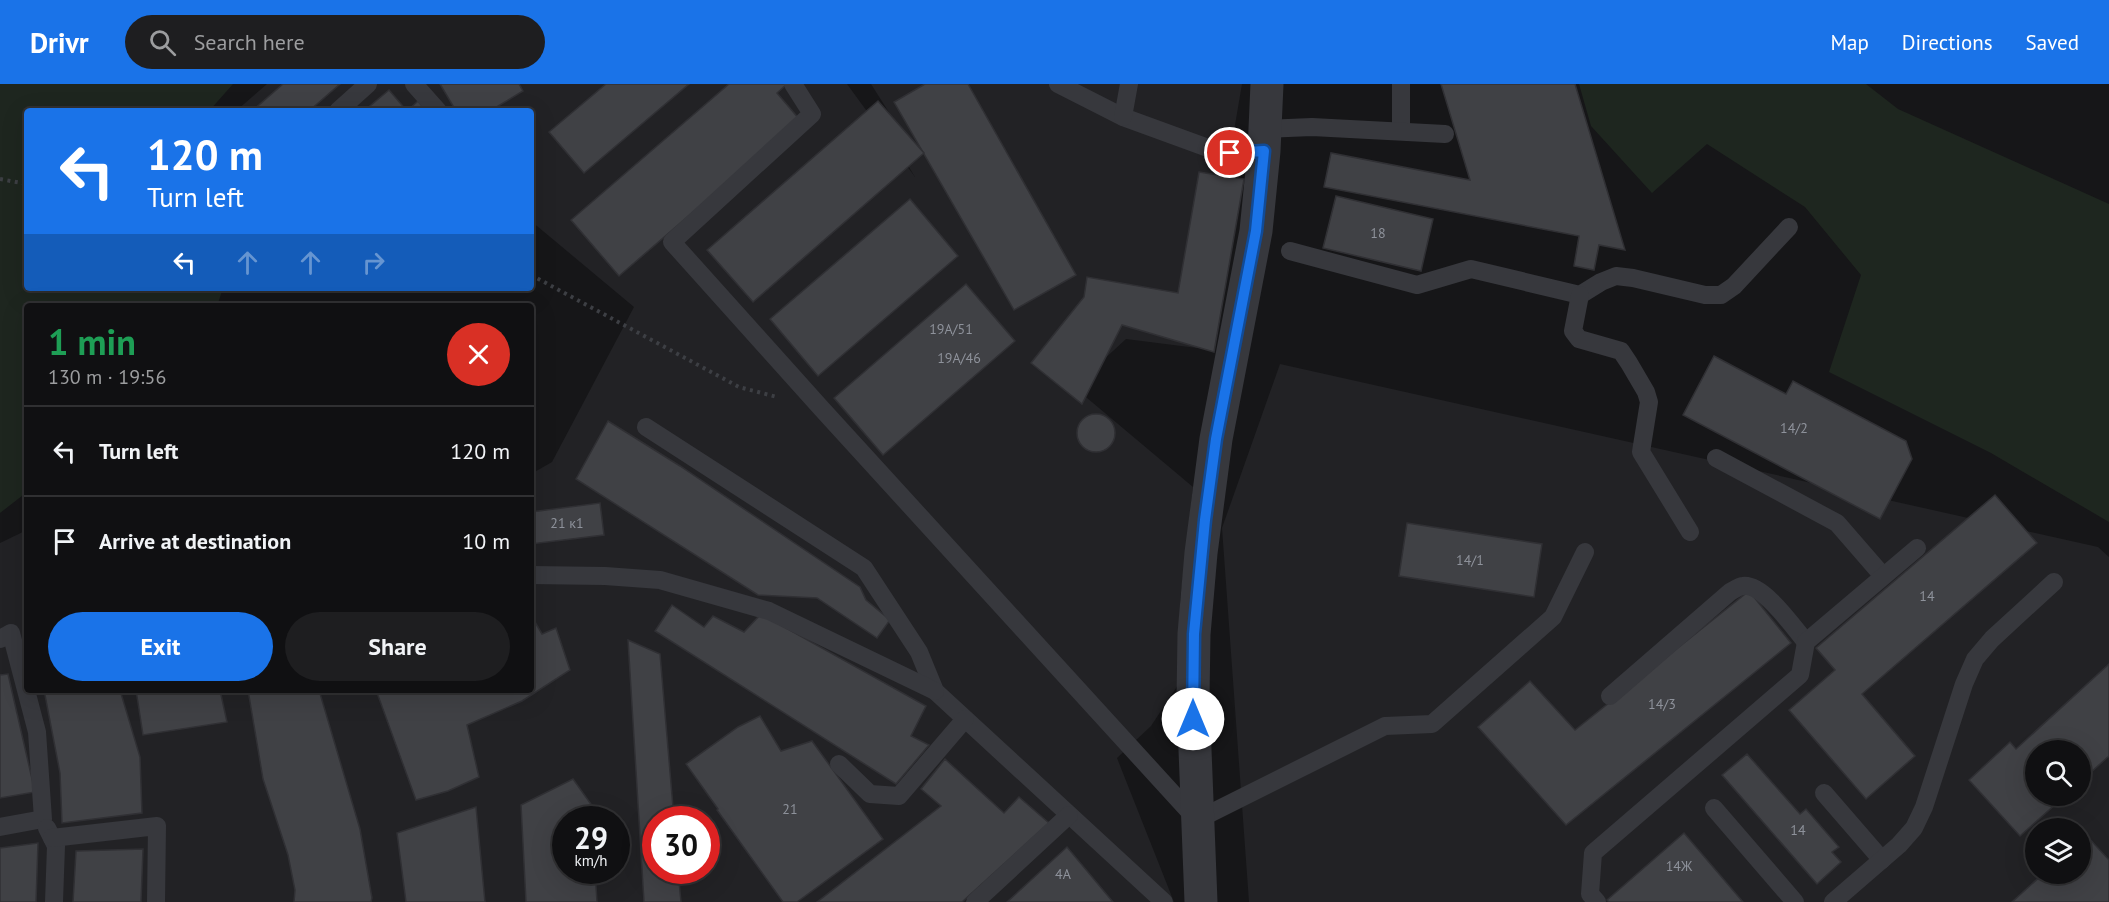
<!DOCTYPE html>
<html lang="en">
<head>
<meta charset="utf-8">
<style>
	body { margin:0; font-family:"PT Sans",sans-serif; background:#1e1e20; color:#f1f3f6; height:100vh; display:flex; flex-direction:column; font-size:22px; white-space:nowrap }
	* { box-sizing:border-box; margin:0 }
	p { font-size:20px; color:#9c9d9f }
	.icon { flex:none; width:33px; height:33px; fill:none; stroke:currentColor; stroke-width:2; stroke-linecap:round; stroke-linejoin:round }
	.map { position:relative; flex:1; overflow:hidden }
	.sheet { position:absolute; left:24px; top:219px; width:510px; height:390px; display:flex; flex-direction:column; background:#101012; border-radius:6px; box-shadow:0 6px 24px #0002,0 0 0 2px #303032 }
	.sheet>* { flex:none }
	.banner { position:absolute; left:24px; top:24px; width:510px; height:183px; border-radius:6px; box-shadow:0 6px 24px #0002,0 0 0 2px #303032; background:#1a73e8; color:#fff; overflow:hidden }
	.buttons { position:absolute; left:2025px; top:656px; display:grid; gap:12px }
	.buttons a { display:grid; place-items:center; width:66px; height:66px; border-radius:50%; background:#101012; box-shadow:0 6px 24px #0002,0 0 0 2px #303032; font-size:30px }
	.speed { position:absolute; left:552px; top:722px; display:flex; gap:12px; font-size:30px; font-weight:700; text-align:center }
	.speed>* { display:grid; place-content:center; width:78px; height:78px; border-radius:50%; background:#101012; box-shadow:0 6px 24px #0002,0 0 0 2px #303032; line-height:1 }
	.speed small { font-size:15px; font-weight:400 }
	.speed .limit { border:9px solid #d22; background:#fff; color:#111 }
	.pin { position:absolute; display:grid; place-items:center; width:51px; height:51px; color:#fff; margin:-26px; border:3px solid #fff; border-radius:50%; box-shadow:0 2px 6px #0007 }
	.me { position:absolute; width:66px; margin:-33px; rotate:0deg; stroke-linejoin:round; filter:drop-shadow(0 0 4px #0008) }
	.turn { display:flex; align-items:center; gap:21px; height:126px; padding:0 24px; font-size:27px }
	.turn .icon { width:78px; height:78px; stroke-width:2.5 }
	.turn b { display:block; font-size:42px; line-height:51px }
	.lanes { display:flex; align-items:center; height:57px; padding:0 24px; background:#0003; justify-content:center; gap:30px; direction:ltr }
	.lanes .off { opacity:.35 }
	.round { display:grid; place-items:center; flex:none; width:63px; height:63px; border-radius:32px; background:#1e1e20 }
	.overview { display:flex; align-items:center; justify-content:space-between; height:102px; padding:0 24px }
	h1 { font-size:36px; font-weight:700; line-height:45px; color:#1e9e55 }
	.cta { display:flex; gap:12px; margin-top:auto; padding:12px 24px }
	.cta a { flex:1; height:69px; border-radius:36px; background:#1a73e8; color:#fff; font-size:24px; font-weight:700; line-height:69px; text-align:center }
	.cta a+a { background:#1e1e20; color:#f1f3f6 }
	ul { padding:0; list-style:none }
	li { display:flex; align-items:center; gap:18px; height:90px; padding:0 24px; border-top:2px solid #303032 }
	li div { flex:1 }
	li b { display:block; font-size:22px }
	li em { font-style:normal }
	header { display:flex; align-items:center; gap:36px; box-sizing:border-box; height:84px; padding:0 30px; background:#1a73e8; color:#fff }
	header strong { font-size:28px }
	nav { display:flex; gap:33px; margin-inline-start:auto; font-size:21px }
	.search { width:420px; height:54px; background:#1e1e20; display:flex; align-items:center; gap:15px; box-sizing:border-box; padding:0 21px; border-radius:33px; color:#9c9d9f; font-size:22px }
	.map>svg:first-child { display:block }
	.built { fill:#222225; fill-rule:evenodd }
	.green { fill:#1e261f }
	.building { fill:#404145; stroke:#303034; stroke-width:1.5 }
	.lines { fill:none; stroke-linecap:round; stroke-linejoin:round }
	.path { stroke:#3d3f44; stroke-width:4; stroke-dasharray:3 4.5; stroke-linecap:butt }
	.lane { stroke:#37383d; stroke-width:18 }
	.street { stroke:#37383d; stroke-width:33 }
	.route-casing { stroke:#114b97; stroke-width:15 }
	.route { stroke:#1a73e8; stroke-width:10 }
	.labels { text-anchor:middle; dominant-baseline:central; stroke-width:6; stroke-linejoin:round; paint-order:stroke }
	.number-label { font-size:14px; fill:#8e929b }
</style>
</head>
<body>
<header>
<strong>Drivr</strong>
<div class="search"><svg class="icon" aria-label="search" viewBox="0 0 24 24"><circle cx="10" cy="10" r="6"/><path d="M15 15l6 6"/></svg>Search here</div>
<nav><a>Map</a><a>Directions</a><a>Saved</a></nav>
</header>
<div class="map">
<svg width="2109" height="818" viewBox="0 0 2109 818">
	<rect width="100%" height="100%" fill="#161618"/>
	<g class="built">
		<path d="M267,0H847L915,93L894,58L902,49L871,0H1242L1197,264L1126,255L1074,303L1193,403L1180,518V598L1151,642L1117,674L1174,818H0V459L27,446V606H531V390L552,378L634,223L531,137V27H236ZM566,735H616V786H566ZM656,735H706V786H656Z"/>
		<path d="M1280,280L2098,463L2109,473V818H1249L1222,444ZM2036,666H2080V711H2036ZM2036,744H2080V789H2036Z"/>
	</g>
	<g class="green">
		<path d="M0,0H233L209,27H27V204H223L217,222H27V408L0,429Z"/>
		<path d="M1579,0H1866L1898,25L2109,120V438L1991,369L1829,288L1861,191L1805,123L1707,60L1652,109L1591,42Z"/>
	</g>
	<g class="building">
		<path d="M283,0H340L309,27H252Z"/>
		<path d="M440,0H519L523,7L490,27H456Z"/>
		<path d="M606,0H689L584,89L549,48Z"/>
		<path d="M729,0H787L777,9L800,36L619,192L571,136Z"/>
		<path d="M925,0H968L1076,191L1014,226L894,18Z"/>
		<path d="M1441,0H1575L1625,166L1599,161L1594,186L1574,182L1579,152L1324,103L1331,69L1470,96Z"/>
		<path d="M389,6L407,27L418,17L426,27H364Z"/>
		<path d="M878,17L924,69L753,218L707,166Z"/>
		<path d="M1199,88L1244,95L1214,268L1122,241L1082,320L1031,279L1084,213L1087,193L1178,209Z"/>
		<path d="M1336,112L1433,135L1421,187L1323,164Z"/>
		<path d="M910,115L958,172L818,292L770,235Z"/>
		<path d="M966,200L1015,257L883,371L834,314Z"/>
		<path d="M1714,272L1786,310L1793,297L1906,357L1912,375L1880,435L1683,331Z"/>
		<circle cx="1096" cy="349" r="19"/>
		<path d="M608,337L680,382L860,503L866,516L890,536L877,554L817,514L758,511L576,395Z"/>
		<path d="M1995,411L2037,459L1862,610L1915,672L1866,715L1789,626L1835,586L1816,564Z"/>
		<path d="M600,419L604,451L531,460V428Z"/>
		<path d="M1407,439L1542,460L1534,513L1399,492Z"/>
		<path d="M1749,507L1791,559L1566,741L1478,643L1530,597L1575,646Z"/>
		<path d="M672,521L704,543L713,532L744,548L761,530L926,622L911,652L929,661L896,700L655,547Z"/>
		<path d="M535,538L542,550L556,544L570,586L522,617L467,641L479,693L448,707L416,716L376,606H531V540Z"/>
		<path d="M628,556L660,570L674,735H656V786H678L681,818H644Z"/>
		<path d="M2109,580V672L2080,698V666H2036V711H2066L2020,752L1969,696L2010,658L2016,665Z"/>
		<path d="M8,590L35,708L0,714V591Z"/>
		<path d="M44,606H120L140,673L142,729L62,739L60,689Z"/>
		<path d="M136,606H220L227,638L143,651Z"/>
		<path d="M248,606H319L360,745L372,814L371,818H294L295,806L288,771L263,695Z"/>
		<path d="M760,632L781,667L812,657L883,755L797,818H783L717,726L718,725L686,680L738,643Z"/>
		<path d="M1747,670L1800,730L1806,725L1839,763L1832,768L1841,778L1817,800L1722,691Z"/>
		<path d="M945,675L1004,729L1019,713L1049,739L962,818H817L941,722L921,705Z"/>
		<path d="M573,695L593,723V735H566V786H595L597,818H526L521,721Z"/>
		<path d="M476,723L485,818H406L397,749Z"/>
		<path d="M1684,749L1743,818H1609L1607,816Z"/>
		<path d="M2086,751L2109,776V818H2012L2044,789H2080V755Z"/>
		<path d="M38,759L36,818H0V764Z"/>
		<path d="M1067,763L1113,818H1007Z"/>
		<path d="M143,765L141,818H73L76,767Z"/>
	</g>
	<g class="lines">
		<g class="path">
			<path d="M0,95L27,100"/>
			<path d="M531,191L739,303L777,313"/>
		</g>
		<g class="lane">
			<path d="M414,0L438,27"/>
			<path d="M793,0L812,30L672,158L821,324L1197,736L1385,642L1432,640L1553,533L1585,468"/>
			<path d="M1058,0L1123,33L1208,64L1230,69L1264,67"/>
			<path d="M1401,0V47"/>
			<path d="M338,27L368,0"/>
			<path d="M1123,33L1129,0"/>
			<path d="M1265,45L1312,43L1445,50"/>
			<path d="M1290,167L1417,201L1471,185L1580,211L1601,198L1616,192L1633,194L1705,211H1721L1734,202L1789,143"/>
			<path d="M1580,211L1573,247L1579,255L1621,267L1629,279L1646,308L1649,318L1641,368L1690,448"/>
			<path d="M646,343L864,484L919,568L935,607L1164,818"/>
			<path d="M1716,374L1837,439L1883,492"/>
			<path d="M531,491L605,492L660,496L769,527L935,607"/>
			<path d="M0,555L11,549L37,648L43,735L0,743"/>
			<path d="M1610,612L1730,508C1734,506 1739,502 1743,502C1763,499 1794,544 1806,558"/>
			<path d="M839,680L870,710L899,712L965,635"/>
			<path d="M1824,709L1882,776"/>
			<path d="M1714,724L1795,818"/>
			<path d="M47,744L56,762L54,818"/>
			<path d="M52,754L157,742L156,818"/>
			<path d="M975,818L1069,731"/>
			<path d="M1597,818L1590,810L1593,769L1800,591L1806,558L1917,464"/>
			<path d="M1833,818L1899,761L1914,744L1924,723L1964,600L1975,575L1992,555L2054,498"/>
		</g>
		<path class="street" d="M1201,818L1193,615L1194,550L1201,469L1216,355L1256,147L1264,67L1267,0"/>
	</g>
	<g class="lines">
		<defs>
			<path id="route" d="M1193,635L1194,550L1205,436L1216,355L1256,147L1264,67L1230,69"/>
		</defs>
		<use href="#route" class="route-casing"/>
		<use href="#route" class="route"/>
	</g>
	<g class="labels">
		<g class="number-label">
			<text x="1378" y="149">18</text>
			<text x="951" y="245">19А/51</text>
			<text x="959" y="274">19А/46</text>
			<text x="1794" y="344">14/2</text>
			<text x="567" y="439">21 к1</text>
			<text x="1470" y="476">14/1</text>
			<text x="1927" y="512">14</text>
			<text x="1662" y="620">14/3</text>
			<text x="790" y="725">21</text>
			<text x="1798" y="746">14</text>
			<text x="1679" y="782">14Ж</text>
			<text x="1063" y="790">4А</text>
		</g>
	</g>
</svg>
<div class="buttons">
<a><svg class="icon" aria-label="search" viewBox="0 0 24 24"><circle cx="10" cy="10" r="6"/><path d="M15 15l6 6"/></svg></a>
<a><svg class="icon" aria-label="layers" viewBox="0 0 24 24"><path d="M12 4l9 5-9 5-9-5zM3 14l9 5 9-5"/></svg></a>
</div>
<div class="speed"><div>29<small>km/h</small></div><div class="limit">30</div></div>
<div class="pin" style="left:1230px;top:69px;background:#d93025"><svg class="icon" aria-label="arrive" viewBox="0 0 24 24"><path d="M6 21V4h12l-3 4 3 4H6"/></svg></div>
<svg class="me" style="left:1193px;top:635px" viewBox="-20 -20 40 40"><circle r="19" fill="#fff"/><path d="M0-13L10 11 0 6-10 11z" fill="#1a73e8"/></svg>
<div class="banner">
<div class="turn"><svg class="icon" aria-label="left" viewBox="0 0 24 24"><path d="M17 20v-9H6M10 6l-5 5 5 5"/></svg><div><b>120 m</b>Turn left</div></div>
<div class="lanes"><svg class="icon" aria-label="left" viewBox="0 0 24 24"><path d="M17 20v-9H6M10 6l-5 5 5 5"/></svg><svg class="icon off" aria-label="ahead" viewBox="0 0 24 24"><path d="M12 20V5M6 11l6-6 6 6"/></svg><svg class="icon off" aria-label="ahead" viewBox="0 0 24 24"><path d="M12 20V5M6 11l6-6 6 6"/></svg><svg class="icon off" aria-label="right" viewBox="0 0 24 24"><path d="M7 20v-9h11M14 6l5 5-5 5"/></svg></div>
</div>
<section class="sheet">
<div class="overview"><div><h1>1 min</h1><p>130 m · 19:56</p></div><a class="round" style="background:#d93025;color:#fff"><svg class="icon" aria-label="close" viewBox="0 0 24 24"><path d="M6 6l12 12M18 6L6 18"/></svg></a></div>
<ul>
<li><svg class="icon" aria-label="left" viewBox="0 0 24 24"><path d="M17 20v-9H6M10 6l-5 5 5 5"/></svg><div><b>Turn left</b></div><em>120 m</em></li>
<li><svg class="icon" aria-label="arrive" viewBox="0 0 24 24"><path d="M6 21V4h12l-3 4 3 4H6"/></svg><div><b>Arrive at destination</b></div><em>10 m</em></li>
</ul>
<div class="cta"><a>Exit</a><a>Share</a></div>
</section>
</div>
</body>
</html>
